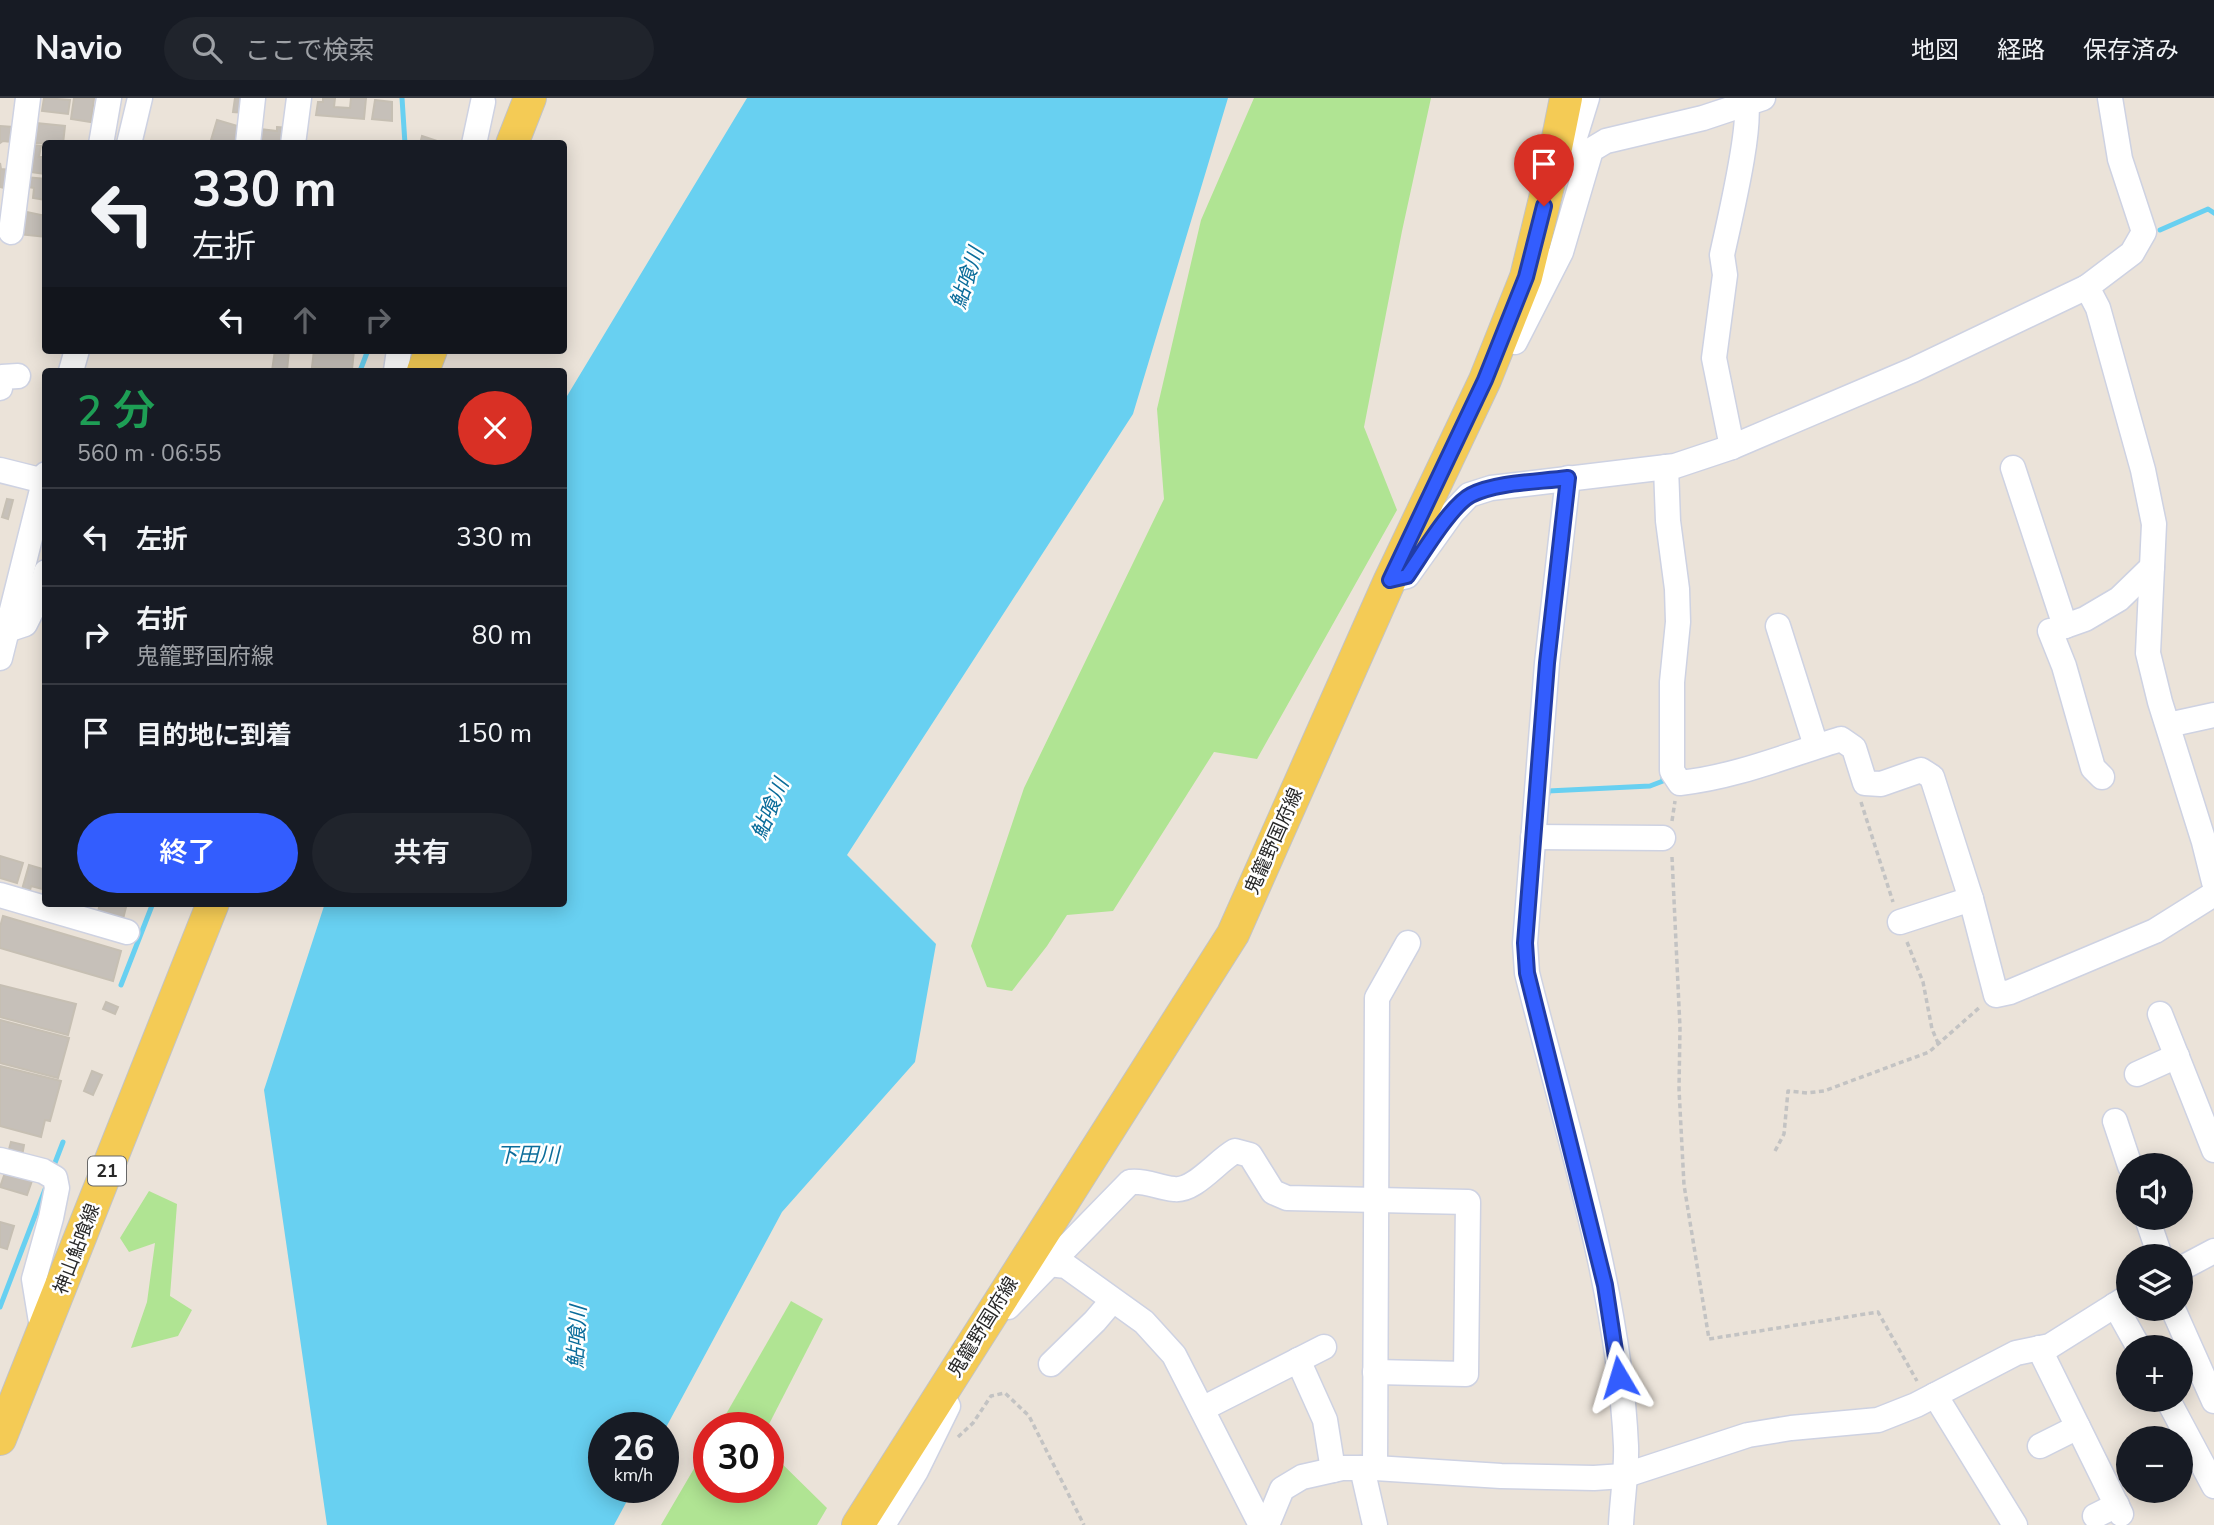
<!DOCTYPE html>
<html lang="ja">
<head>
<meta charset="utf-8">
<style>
	body { margin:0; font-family:"Nunito Sans","Noto Sans JP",sans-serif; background:#20242c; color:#f1f3f6; height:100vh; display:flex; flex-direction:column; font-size:26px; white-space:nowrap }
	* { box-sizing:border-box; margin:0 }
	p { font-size:23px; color:#9ea1a6 }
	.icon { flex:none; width:38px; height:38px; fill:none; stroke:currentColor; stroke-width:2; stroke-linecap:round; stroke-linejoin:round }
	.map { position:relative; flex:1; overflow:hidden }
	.side { position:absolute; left:42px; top:270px; width:525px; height:539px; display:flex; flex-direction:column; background:#171b24; border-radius:7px; box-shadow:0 4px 18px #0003 }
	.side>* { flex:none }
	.banner { position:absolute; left:42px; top:42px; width:525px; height:214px; border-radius:7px; box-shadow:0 4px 18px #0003; background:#171b24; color:#f1f3f6; overflow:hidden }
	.tools { position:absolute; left:2116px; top:1055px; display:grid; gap:14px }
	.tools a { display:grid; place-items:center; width:77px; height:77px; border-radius:50%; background:#171b24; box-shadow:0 4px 18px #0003; font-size:35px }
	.speed { position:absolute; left:588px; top:1314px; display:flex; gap:14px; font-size:35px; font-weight:700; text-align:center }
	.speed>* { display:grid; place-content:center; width:91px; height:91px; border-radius:50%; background:#171b24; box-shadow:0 4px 18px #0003; line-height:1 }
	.speed small { font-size:18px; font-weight:400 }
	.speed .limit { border:10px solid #d22; background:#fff; color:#111 }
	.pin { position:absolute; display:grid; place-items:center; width:60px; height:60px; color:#fff; margin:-72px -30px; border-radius:50% 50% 50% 0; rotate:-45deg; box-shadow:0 0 7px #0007 }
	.pin .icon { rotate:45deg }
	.me { position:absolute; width:77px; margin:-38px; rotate:353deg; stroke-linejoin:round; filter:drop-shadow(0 0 5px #0008) }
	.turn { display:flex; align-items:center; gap:24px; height:147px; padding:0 35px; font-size:32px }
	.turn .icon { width:91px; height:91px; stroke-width:2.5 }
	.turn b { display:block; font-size:49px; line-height:60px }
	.lanes { display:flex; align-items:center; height:66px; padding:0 35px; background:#0003; justify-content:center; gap:35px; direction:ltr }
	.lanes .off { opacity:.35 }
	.round { display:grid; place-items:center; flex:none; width:74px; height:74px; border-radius:37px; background:#20242c }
	.head { display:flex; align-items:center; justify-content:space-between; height:119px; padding:0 35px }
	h1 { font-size:42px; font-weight:600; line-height:52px; color:#1e9e55 }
	.button { display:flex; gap:14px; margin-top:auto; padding:14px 35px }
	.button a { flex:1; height:80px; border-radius:42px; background:#335dfe; color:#fff; font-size:28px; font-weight:600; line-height:80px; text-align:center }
	.button a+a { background:#20242c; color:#f1f3f6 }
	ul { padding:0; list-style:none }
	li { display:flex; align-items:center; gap:21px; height:98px; padding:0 35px; border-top:2px solid #363941 }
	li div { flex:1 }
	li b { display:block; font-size:26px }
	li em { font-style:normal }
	header { display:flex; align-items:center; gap:42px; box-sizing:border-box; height:98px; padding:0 35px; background:#171b24; border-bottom:2px solid #363941 }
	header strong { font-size:33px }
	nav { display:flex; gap:38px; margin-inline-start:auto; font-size:24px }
	.search { width:490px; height:63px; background:#20242c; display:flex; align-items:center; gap:18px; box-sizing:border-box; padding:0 24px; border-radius:38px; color:#9ea1a6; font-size:26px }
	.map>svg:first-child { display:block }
	.green { fill:#b0e493 }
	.water { fill:#68d0f1 }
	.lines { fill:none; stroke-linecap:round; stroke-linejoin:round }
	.stream { stroke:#68d0f1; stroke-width:5 }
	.building { fill:#c6c0b9; stroke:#c6bfb3; stroke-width:2 }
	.minor-casing { stroke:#ced2e2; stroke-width:27 }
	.major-casing { stroke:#c3c3c3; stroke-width:34 }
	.path { stroke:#c3c3c3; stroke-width:3.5; stroke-dasharray:5 3.5; stroke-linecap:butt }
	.minor { stroke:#fff; stroke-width:24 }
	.major { stroke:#f4cb55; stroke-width:32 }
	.route-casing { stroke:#213ca5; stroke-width:18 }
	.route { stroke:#335dfe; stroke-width:12 }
	.labels { text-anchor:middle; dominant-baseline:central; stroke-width:5; stroke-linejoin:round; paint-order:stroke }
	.shield { fill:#fff; stroke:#686868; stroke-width:2 }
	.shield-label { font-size:18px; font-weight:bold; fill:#282828 }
	.street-label { font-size:19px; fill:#282828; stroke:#fff }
	.water-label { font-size:21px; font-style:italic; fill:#0a6c9a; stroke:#fff }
</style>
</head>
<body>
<header>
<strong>Navio</strong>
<div class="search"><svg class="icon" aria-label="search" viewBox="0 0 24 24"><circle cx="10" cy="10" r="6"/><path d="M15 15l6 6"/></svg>ここで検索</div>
<nav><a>地図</a><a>経路</a><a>保存済み</a></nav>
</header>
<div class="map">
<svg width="2214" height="1427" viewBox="0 0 2214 1427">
	<rect width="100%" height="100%" fill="#ebe3d9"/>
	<g class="green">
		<path d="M1254,0H1431L1402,133L1364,329L1397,412L1257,661L1214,654L1113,813L1067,817L1047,848L1012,893L987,889L971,848L1024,690L1164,401L1157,311L1201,122Z"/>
		<path d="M149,1093L177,1106L170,1198L192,1212L178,1238L131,1250L147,1204L155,1145L129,1154L120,1140Z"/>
		<path d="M791,1203L823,1221L767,1330H718Z"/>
		<path d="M709,1345V1390H768V1352L827,1410L817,1427H661Z"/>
	</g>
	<path class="water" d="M747,0H1228L1133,316L847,757L936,846L915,964L782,1114L663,1335V1330H604V1390H634L614,1427H327L264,992L325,805H564V303Z"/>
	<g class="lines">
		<g class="stream">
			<path d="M402,0L405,46"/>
			<path d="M2160,132L2208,111L2214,115"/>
			<path d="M360,273L368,252"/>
			<path d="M1548,696V693L1650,688L1663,683V676"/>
			<path d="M121,887L153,805"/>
			<path d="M53,1070L63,1044"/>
			<path d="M0,1209L46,1089"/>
		</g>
	</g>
	<g class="building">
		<path d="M44,0L70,2L68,16L42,13Z"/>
		<path d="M74,0H94L91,24L71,21Z"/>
		<path d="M235,0H249L247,15L233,14Z"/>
		<path d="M323,0H335L334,9L350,10L351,0H366L364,21L316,17L318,4H323Z"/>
		<path d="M375,2L392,4V23L372,21Z"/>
		<path d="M217,22L244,30L239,46H223L211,42Z"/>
		<path d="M36,25L65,28L63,46L34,45Z"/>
		<path d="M0,28L13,29L11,44L3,43L0,45Z"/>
		<path d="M277,29L289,30L288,46H260L261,31L277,33Z"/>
		<path d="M422,38L443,45L420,46Z"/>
		<path d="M32,47L41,48L39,59H46V76L30,74Z"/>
		<path d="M0,65L1,71L11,72L8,91L0,89Z"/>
		<path d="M25,79L46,81V102L33,100L34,90L23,88Z"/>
		<path d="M22,113L46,118V139L19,136Z"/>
		<path d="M275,252H289L287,273H272Z"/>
		<path d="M314,252H354L352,272L312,269Z"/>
		<path d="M7,401L13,402L8,421L2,419Z"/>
		<path d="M0,758L23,765L17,785L0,780Z"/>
		<path d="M29,767L46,772V792L31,788L29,797L21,795Z"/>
		<path d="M100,805H127L123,821L98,814Z"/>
		<path d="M3,818L121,853L113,883L0,850V829Z"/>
		<path d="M0,887L76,906L68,937L0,919Z"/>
		<path d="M106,904L118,909L115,916L103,911Z"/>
		<path d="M0,922L69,940L58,980L0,965Z"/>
		<path d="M0,968L61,983L50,1023L45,1022L41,1039L0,1028Z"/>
		<path d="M92,973L102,977L93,997L84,993Z"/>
		<path d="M11,1044L24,1047L22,1058L8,1055Z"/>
		<path d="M6,1072L33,1080L27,1097L0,1089Z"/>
		<path d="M0,1124L14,1128L7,1151L0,1149Z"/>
	</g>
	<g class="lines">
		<defs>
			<g id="minor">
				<path d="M248,45L253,0"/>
				<path d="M101,46L109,0"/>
				<path d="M129,46L140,0"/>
				<path d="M293,46L299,0"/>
				<path d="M474,46L483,4"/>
				<path d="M1555,72L1566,68L1587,0"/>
				<path d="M11,134L28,0"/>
				<path d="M2087,189L2098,210L2143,372L2154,426L2148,555L2160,604L2204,744L2214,784"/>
				<path d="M1515,244L1561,154L1591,52L1606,43L1703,20L1763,0"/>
				<path d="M71,273L77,252"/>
				<path d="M396,273L399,252"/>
				<path d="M0,290L2,279L18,278"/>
				<path d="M1732,349L1714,260L1725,177L1722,157C1728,128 1754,23 1745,0"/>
				<path d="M1666,369L1668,423L1677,491L1678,524L1672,584V673L1680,685C1736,679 1788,657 1841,641L1854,650L1865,685L1881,686L1921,672L1932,679L1971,801L1996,897L2010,894L2155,833L2214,796"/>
				<path d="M2013,370L2065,528"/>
				<path d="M0,372L44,383"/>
				<path d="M1568,380L1547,565L1525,845L1527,875C1565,1027 1619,1191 1626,1348C1627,1372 1622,1402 1621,1427"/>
				<path d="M1390,482L1407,478L1452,415L1469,397L1491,390L1675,368L1732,349L1913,272L2087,189L2132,155L2144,134L2120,61L2110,0"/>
				<path d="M1778,528L1816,648"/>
				<path d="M7,532L25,526L39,498L46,474"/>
				<path d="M2050,533L2064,568L2093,670L2102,679"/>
				<path d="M2051,533L2085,521L2119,501L2152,469"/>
				<path d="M0,560L46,376"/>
				<path d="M2168,627L2214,617"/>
				<path d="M1533,739L1663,740"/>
				<path d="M0,797L127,834"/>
				<path d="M1900,824L1971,801"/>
				<path d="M2160,916L2214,1052"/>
				<path d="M2137,976L2177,958"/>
				<path d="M2115,1023L2130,1068"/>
				<path d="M0,1062L43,1073L55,1080L57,1090L51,1120L34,1181L43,1236"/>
				<path d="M2147,1120L2160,1158"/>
				<path d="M1049,1166L1066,1168L1144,1224L1174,1257L1261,1427"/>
				<path d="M2180,1171L2214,1153"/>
				<path d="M2115,1207L2139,1250"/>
				<path d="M1008,1209L1130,1084C1147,1082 1158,1090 1174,1091C1194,1094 1217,1063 1235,1053L1250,1057L1273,1094L1287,1100L1468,1104L1466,1276L1375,1274"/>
				<path d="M2173,1211L2214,1303"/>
				<path d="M2039,1250L2121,1416"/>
				<path d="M1298,1262L1325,1322L1333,1372"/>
				<path d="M1051,1266L1095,1223L1112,1203"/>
				<path d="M1935,1297L2015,1427"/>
				<path d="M2168,1302L2214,1388"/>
				<path d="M1202,1311L1324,1249"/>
				<path d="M2040,1348L2078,1329"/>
				<path d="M1362,1370L1375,1427"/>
				<path d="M1375,1370L1377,900L1408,845"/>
				<path d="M2095,1418L2117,1407"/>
				<path d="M883,1427L916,1373L948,1308"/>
				<path d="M1267,1427L1282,1391L1302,1379L1342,1370H1375L1501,1378L1594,1380L1623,1378L1748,1337L1791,1330L1878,1322L1916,1307L2016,1255L2050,1248L2128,1199"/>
			</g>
			<g id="major">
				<path d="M512,46L530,0"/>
				<path d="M423,273L431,252"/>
				<path d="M0,1341L213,805"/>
				<path d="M858,1427L1233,836L1390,482L1485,282L1526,179L1549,84L1566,0"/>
			</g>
		</defs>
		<use href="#minor" class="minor-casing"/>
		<use href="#major" class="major-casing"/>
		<g class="path">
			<path d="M1861,704L1893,804"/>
			<path d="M1672,723L1675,703"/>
			<path d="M1672,759L1680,930L1679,991L1684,1087L1709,1241L1878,1214L1917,1283"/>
			<path d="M1907,844L1923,884L1932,931L1938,945"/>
			<path d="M1775,1053L1784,1036L1788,993L1807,995L1824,993L1929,954L1980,909"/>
			<path d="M958,1339L973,1325L991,1298L1005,1295L1029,1318L1084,1427"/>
		</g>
		<use href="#minor" class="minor"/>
		<use href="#major" class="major"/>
	</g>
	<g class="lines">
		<defs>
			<path id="route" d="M1544,108L1526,179L1485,282L1390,482L1407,478C1421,458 1451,407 1471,397C1496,384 1539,384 1568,380L1547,565L1525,845L1527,875L1605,1187L1619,1279"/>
		</defs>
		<use href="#route" class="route-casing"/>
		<use href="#route" class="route"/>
	</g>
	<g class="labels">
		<rect class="shield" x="88" y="1058.5" width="38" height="29" rx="5"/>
		<g class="shield-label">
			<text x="107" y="1073">21</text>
		</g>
		<g class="street-label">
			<text transform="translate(1274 743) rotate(-66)">鬼籠野国府線</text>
			<text transform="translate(77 1151) rotate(-69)">神山鮎喰線</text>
			<text transform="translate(983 1229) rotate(-58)">鬼籠野国府線</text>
		</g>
		<g class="water-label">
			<text transform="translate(967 180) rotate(-72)">鮎喰川</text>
			<text transform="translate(770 711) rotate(-67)">鮎喰川</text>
			<text x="528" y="1057">下田川</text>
			<text transform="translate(577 1239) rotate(-87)">鮎喰川</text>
		</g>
	</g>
</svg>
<div class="tools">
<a><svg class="icon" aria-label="sound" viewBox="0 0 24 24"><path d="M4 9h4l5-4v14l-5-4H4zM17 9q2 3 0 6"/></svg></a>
<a><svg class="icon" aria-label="layers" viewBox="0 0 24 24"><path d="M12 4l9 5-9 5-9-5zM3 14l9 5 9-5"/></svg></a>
<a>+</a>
<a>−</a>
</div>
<div class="speed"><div>26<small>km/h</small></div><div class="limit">30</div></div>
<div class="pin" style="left:1544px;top:108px;background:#d93025"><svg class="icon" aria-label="arrive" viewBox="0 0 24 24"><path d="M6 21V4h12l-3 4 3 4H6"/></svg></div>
<svg class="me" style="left:1619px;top:1279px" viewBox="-20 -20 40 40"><path d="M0-17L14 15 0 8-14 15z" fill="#335dfe" stroke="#fff" stroke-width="4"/></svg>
<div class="banner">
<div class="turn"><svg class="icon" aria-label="left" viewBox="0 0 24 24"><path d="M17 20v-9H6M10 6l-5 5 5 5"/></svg><div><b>330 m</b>左折</div></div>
<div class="lanes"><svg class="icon" aria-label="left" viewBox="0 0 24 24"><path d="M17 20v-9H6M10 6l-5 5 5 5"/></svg><svg class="icon off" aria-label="ahead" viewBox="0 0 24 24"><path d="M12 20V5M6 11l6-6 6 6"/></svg><svg class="icon off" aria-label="right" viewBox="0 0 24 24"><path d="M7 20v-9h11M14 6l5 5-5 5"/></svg></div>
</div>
<section class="side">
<div class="head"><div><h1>2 分</h1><p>560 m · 06:55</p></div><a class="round" style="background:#d93025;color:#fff"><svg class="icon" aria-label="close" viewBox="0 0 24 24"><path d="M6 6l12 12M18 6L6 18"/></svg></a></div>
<ul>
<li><svg class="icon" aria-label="left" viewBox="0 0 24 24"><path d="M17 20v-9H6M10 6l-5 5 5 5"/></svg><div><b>左折</b></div><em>330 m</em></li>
<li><svg class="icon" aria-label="right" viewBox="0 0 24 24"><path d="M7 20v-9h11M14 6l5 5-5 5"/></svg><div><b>右折</b><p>鬼籠野国府線</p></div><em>80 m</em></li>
<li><svg class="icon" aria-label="arrive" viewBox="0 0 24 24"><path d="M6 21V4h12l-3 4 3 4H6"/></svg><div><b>目的地に到着</b></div><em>150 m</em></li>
</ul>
<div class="button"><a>終了</a><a>共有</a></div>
</section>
</div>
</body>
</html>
